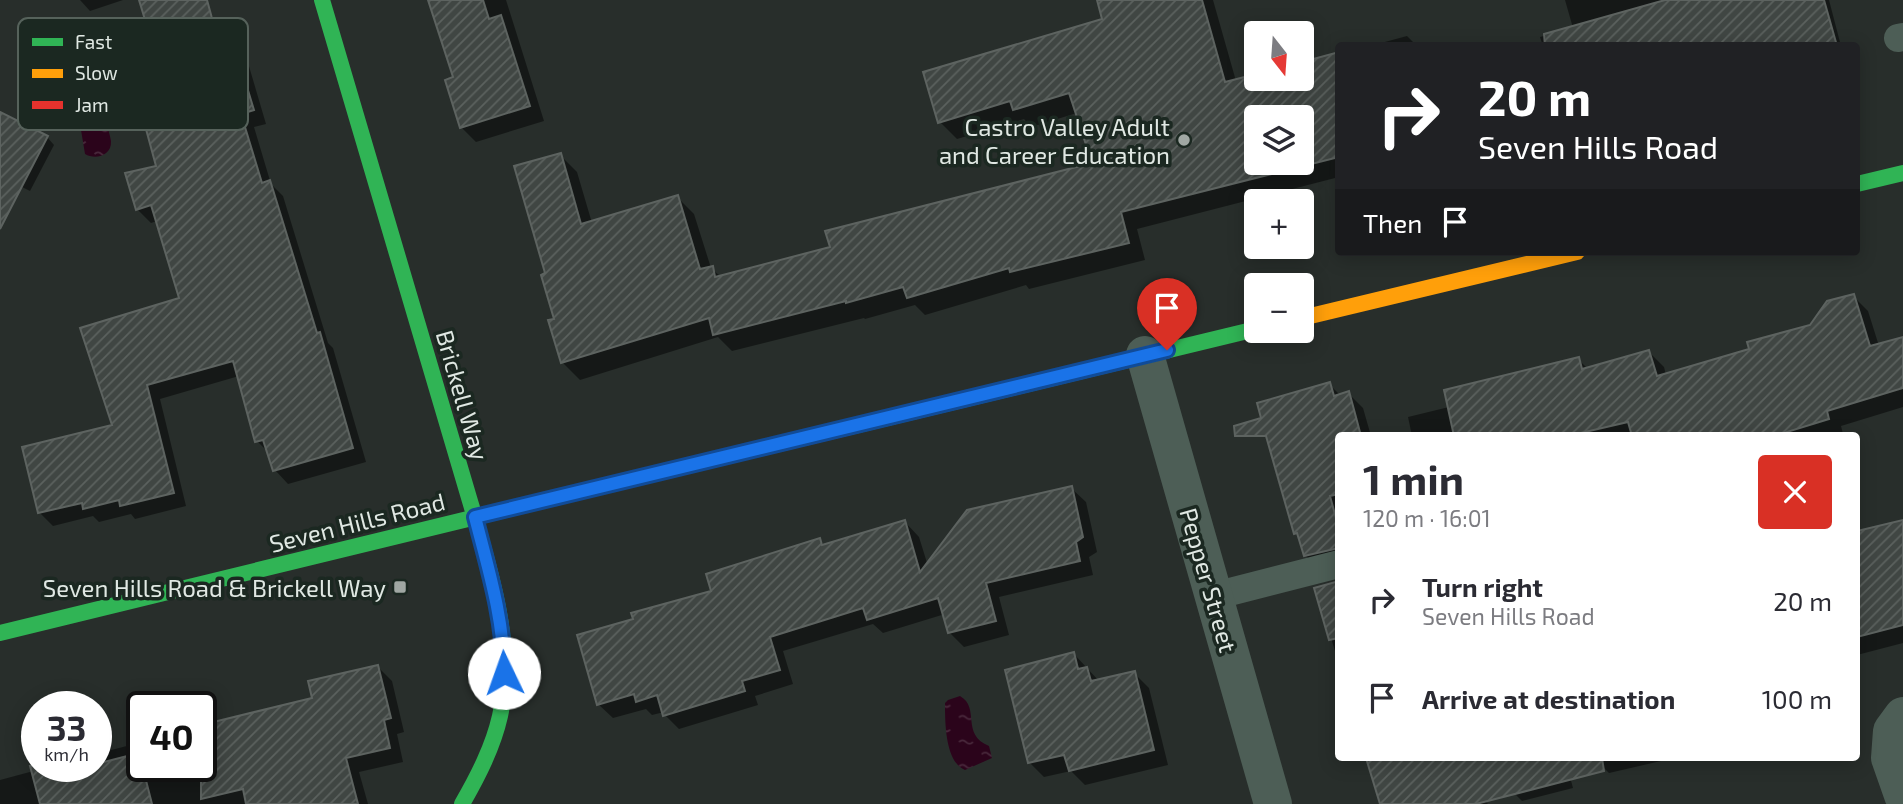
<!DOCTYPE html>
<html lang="en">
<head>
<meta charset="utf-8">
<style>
	body { margin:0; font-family:"Exo 2",sans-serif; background:#f7f7f7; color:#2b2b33; height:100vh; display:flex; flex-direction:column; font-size:26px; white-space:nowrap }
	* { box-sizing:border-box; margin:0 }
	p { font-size:23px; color:#7c7c81 }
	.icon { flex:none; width:38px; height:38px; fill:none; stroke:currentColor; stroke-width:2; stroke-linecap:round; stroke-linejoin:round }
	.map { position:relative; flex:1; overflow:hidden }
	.panel { position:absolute; left:1335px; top:432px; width:525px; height:329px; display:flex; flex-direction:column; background:#fff; border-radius:7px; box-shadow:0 4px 18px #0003 }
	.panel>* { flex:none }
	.guide { position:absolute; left:1335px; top:42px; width:525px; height:214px; border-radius:7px; box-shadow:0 4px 18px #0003; background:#202124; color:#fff; overflow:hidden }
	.needle { width:46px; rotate:163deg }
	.fabs { position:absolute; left:1244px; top:21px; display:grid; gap:14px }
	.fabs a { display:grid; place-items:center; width:70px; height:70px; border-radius:7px; background:#fff; box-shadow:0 4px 18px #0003; font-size:35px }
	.speed { position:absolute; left:21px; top:691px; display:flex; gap:14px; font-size:35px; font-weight:700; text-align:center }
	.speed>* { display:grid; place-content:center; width:91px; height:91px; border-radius:50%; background:#fff; box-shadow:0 4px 18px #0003; line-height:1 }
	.speed small { font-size:18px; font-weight:400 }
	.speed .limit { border:4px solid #111; border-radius:10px; background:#fff; color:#111 }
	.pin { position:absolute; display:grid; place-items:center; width:60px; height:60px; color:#fff; margin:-72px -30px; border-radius:50% 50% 50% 0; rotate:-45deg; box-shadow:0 0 7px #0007 }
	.pin .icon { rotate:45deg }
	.me { position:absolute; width:77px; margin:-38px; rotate:357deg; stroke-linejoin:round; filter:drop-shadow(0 0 5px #0008) }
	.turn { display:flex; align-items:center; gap:24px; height:147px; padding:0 28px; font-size:32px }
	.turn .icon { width:91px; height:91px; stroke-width:2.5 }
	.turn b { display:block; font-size:49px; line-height:60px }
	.then { display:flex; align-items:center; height:66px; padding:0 28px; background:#0003; gap:14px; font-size:26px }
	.round { display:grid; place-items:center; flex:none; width:74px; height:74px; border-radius:7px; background:#f7f7f7 }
	.head { display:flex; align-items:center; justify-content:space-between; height:119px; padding:0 28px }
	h1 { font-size:42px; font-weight:700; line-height:52px }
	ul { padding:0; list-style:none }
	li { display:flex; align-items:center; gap:21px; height:98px; padding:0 28px }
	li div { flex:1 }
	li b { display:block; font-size:26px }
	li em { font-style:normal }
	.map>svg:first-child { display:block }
	.water { fill:url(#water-ripples) }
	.shadow { fill:#0007; fill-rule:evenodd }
	.building { fill:url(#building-hatch); stroke:#5d6360; stroke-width:2; fill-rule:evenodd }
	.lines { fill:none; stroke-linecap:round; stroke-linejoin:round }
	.lane { stroke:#4d5e56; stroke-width:28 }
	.street { stroke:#4d5e56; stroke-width:38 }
	.fast { stroke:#30b455; stroke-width:16 }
	.slow { stroke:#ff9f0a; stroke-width:16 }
	.jam { stroke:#e5322d; stroke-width:16 }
	.route-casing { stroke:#114b97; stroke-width:18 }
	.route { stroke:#1a73e8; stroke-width:12 }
	.poi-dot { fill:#a0a7a3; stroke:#1b2821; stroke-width:2.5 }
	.labels { text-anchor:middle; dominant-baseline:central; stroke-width:7; stroke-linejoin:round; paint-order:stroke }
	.poi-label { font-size:24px; fill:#e0e8e3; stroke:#1b2821; text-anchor:end }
	.street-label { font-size:24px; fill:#e0e8e3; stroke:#1b2821 }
	.key { fill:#1b2821; stroke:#56625b; stroke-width:2 }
	.key-label { font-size:19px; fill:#e0e8e3 }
</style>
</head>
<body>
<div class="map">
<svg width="1903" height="804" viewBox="0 0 1903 804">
	<defs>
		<pattern id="water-ripples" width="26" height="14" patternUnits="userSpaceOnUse" patternTransform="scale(1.75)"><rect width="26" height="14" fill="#2b041b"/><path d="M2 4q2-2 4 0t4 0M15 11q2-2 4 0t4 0" fill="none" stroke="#49293c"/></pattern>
		<pattern id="building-hatch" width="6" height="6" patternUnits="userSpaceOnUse" patternTransform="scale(1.75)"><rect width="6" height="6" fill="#404643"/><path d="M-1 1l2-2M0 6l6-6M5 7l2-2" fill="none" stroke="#5b615e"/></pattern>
	</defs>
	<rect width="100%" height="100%" fill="#282e2b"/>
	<g class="water">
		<path d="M98,73L110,78C115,89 115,98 118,109L115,115L106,123C108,129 110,135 111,141C112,156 95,160 85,154L81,130L72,120L78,106C77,102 76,98 75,94C71,79 86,74 98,73Z"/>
		<path d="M960,696C981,708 960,734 989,746L992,758L965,770C945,762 945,722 945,703L948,700Z"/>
	</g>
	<g class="shadow">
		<path d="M80,0H123L90,11Z"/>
		<path d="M187,0H191L209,13L223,27L228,44L232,43L246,56L266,124L254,127L271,184L283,196L328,343L333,348L366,462L288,484L275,470L269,453L257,441L239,376L160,399L186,506L135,519L131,514L99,522L93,516L53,526L40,513L114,427L181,299L157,221L151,223L137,209L158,167Z"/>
		<path d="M430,0H506L544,121L476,142L461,127L455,79Z"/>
		<path d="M1099,0H1213L1236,81L1256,76V79H1302V64L1339,54V177L1137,229L1145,260L1029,289L1026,285L925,315L915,305L865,319L864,318L732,351L718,337L580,380L563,363L550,322L556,320L548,274L560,155L577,172L592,223L677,197L694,214L711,268L721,277L832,249L1095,165L1077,113L1031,127L1024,119L957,139L940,122L1105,20ZM1256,117H1302V163H1256Z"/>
		<path d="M1565,0H1829L1841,46H1543L1540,37L1573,28Z"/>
		<path d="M1407,36L1417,46H1370Z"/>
		<path d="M0,114L47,137L54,145L30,191L0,176Z"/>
		<path d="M1853,296L1868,311L1879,346L1903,339V407L1841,426L1843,434L1835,436H1412L1408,417L1449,407L1578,359L1588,369L1649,352L1664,367L1666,375L1751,350L1811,327Z"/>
		<path d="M1329,384L1341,396L1348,393L1363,408L1371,436H1339V565L1320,570L1305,555L1300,538L1295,533Z"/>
		<path d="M1071,488L1086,502L1097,552L1089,557L1093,575L999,597L1009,635L964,647L949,632L945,614L883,633L873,624L783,651L793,684L755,696L758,705L679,729L665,715L664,712L652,715L646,709L613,718L598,704L635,620L713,592L820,540L825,546L905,522L919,537L928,566Z"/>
		<path d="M1903,522V643L1857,655V533Z"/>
		<path d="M1339,583V664L1316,589Z"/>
		<path d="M1074,654L1099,681L1134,673L1149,688L1168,765L1085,785L1071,771L1044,777L1029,762Z"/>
		<path d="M378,667L392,681L404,732L397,734L403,762L359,772L368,804H0V780L52,766H96V754L142,742V766H201L314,700Z"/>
		<path d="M1367,758H1437L1449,796L1473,788L1488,804H1382Z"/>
		<path d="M1505,758H1565L1573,788L1522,801L1514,793Z"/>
		<path d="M1594,758H1660L1661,761L1609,773Z"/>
	</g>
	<g class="building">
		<path d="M139,0H207L219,44L233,41L254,110L241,114L262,183L270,180L317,333L320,332L353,448L273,471L263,440L255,442L233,361L147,385L174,493L120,506L119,500L83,509L82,503L38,513L22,447L112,425L80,328L179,298L151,205L136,210L125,173L156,166L140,107L169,99Z"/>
		<path d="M428,0H483L489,19L501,15L530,106L460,128L445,80L453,77Z"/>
		<path d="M1097,0H1202L1225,82L1256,74V79H1302V62L1339,52V157L1121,212L1129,243L1010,272L1009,268L907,298L903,287L846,303V301L713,335L709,318L561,363L548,320L554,319L541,275L545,273L514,166L561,153L581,224L678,195L700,269L713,266L715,277L830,247L825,231L1092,163L1069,93L1013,110L1010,101L938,123L923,72L1102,19ZM1256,117H1302V163H1256Z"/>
		<path d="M1665,0H1824L1837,46H1545L1544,34Z"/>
		<path d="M0,112L48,136L0,229Z"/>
		<path d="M1854,294L1870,346L1903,337V388L1827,411L1829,419L1774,436H1632L1628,422L1568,436H1454L1444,390L1579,357L1582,369L1649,350L1657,376L1749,349L1747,342L1810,325L1827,301Z"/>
		<path d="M1330,382L1334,396L1349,391L1361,436H1339V494L1330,496L1339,529V548L1304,556L1297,533L1294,534L1266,436H1235L1234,426L1261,418L1257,403Z"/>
		<path d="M1072,486L1083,537L1076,542L1080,561L986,583L996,621L948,633L938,598L867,620L863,608L770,637L780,670L742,681L745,691L663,716L657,695L636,702L634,694L597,705L577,635L633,619L631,613L711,591L706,574L820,538L822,545L905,520L920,572L967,510Z"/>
		<path d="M1903,520V625L1857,637V531Z"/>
		<path d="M1339,581V638L1329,640L1314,588Z"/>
		<path d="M1074,652L1078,669L1087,667L1091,681L1135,671L1154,750L1069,771L1064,755L1028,763L1005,670Z"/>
		<path d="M378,665L391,718L384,720L390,748L346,758L358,804H246L243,789L201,799V725L312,698L308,681Z"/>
		<path d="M139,753L152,804H40L30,766H96V764Z"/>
		<path d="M1366,758H1602L1604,771L1476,804H1380Z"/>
	</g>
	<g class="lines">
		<g class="lane">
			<path d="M1898,38L1903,37"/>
			<path d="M1214,596L1339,564"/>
		</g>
		<g class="street">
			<path d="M1145,355L1273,804"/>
			<path d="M1903,716L1892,731L1890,758L1903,795"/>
		</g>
		<g class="fast">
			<path d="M322,0L467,491C487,559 516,645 500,716C493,747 478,776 462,804"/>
			<path d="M1857,184L1903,173"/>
			<path d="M850,427L1256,329"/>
			<path d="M0,633L554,498"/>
		</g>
		<path class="slow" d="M1302,318L1577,252"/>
		<path class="jam" d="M554,498L850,427"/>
	</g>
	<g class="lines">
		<defs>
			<path id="route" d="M504,673C504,619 488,568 475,517L1167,350"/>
		</defs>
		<use href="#route" class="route-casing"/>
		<use href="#route" class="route"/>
	</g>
	<g class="poi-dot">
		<circle cx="1184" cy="140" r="7"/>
		<rect x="393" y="580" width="14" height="14" rx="3.5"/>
	</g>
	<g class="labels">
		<g class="poi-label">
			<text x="1170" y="126">Castro Valley Adult<tspan x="1170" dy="28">and Career Education</tspan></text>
			<text x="386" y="587">Seven Hills Road &amp; Brickell Way</text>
		</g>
		<g class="street-label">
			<text transform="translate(463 395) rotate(74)">Brickell Way</text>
			<text transform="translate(357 522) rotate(-14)">Seven Hills Road</text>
			<text transform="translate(1209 580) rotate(74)">Pepper Street</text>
		</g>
	</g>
	<rect x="18" y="18" width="230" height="112" rx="10" class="key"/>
	<rect x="32" y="38" width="31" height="8" fill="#30b455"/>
	<rect x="32" y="69" width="31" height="9" fill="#ff9f0a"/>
	<rect x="32" y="101" width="31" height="8" fill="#e5322d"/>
	<g class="key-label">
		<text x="75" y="49">Fast</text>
		<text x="75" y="80">Slow</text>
		<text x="75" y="112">Jam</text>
	</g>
</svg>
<div class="fabs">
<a><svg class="needle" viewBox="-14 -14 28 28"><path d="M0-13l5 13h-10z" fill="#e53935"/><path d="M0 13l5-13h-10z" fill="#7c7c81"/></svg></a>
<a><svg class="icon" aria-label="layers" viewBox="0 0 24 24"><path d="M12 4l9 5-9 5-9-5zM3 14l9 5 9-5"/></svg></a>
<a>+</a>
<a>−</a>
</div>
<div class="speed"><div>33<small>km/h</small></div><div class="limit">40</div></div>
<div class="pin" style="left:1167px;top:350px;background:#d93025"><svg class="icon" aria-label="arrive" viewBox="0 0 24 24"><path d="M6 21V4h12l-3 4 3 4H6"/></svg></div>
<svg class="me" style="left:504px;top:673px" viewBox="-20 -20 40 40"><circle r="19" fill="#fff"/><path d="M0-13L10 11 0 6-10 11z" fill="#1a73e8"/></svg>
<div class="guide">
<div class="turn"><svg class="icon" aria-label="right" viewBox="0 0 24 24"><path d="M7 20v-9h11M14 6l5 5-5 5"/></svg><div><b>20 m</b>Seven Hills Road</div></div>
<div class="then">Then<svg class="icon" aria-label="arrive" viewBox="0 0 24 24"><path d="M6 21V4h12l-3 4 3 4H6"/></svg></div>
</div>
<section class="panel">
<div class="head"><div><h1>1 min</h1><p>120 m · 16:01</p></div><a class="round" style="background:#d93025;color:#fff"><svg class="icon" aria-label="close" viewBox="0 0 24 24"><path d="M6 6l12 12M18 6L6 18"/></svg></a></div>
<ul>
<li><svg class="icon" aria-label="right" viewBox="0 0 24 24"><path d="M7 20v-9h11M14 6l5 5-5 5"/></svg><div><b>Turn right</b><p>Seven Hills Road</p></div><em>20 m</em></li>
<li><svg class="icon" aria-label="arrive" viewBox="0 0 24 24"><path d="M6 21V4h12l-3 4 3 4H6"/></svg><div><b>Arrive at destination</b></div><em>100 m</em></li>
</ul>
</section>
</div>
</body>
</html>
